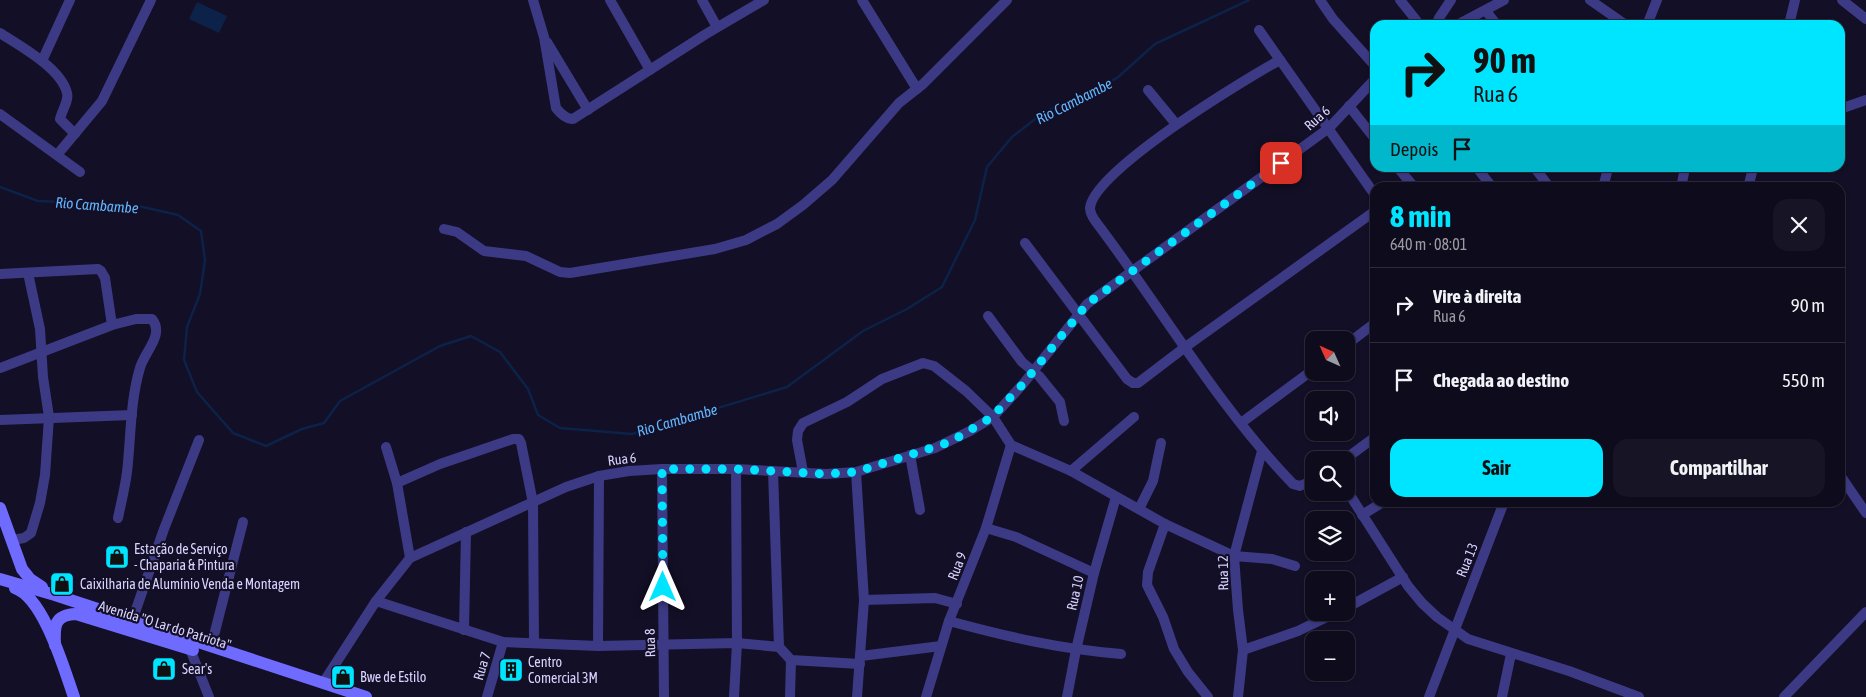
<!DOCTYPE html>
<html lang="pt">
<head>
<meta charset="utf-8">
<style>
	body { margin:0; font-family:"Asap Condensed",sans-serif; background:#171425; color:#f1f3f6; height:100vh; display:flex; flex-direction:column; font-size:19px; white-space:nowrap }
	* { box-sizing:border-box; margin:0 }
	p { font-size:16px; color:#9b9ba3 }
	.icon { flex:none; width:28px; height:28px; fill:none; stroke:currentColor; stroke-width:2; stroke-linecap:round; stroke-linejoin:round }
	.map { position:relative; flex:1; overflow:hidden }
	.side { position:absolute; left:1370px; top:182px; width:475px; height:325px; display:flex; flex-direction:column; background:#0e0b1c; border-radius:15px; box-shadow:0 1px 4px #0004,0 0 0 1px #2e2b3b }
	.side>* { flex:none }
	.top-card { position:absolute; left:1370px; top:20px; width:475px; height:152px; border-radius:15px; box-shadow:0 1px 4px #0004,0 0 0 1px #2e2b3b; background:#00e5ff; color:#111; overflow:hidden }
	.needle { width:32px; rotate:315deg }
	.buttons { position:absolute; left:1305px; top:331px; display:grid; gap:10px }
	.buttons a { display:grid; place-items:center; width:50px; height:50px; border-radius:10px; background:#0e0b1c; box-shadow:0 1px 4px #0004,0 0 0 1px #2e2b3b; font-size:25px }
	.pin { position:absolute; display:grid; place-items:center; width:42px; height:42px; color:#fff; margin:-21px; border-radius:10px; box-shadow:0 2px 8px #0006 }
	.me { position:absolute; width:55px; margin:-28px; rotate:0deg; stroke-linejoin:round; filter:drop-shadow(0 0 4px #0008) }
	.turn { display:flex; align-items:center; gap:18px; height:105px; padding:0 20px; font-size:22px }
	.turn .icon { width:65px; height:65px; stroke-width:2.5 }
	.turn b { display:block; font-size:35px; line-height:42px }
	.then { display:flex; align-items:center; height:48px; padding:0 20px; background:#0003; gap:10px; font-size:19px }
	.round { display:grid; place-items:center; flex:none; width:52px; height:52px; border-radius:15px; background:#171425 }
	.head { display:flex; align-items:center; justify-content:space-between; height:85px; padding:0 20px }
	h1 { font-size:30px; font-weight:700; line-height:38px; color:#00e5ff }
	.action { display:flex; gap:10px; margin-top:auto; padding:10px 20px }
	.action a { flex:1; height:58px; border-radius:15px; background:#00e5ff; color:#111; font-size:20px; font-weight:700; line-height:58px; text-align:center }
	.action a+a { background:#171425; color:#f1f3f6 }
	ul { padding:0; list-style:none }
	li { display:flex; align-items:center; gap:15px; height:75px; padding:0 20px; border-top:1px solid #2e2b3b }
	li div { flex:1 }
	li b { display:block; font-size:19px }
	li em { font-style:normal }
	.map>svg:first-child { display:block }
	.water { fill:#0c2248 }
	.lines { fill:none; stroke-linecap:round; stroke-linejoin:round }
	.stream { stroke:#0c2248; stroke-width:2.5 }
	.street { stroke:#3d3a85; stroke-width:10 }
	.secondary { stroke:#6f6bff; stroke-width:12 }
	.route { stroke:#00e5ff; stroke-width:9; stroke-dasharray:0 16.2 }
	.labels { text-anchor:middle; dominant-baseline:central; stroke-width:4.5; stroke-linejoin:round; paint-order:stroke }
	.street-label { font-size:14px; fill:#d9d4ff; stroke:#130f26 }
	.poi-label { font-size:14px; fill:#d9d4ff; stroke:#130f26; text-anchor:start }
	.water-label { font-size:15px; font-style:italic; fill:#62b6ff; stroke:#130f26 }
</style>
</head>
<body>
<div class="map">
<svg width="1866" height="697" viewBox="0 0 1866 697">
	<rect width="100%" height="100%" fill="#130f26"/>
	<path class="water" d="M197,2L227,16L219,33L189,19Z"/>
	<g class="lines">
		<path class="stream" d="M0,187L38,201L134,205L178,215L201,231L205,260L200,294L187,327L184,360L197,392L233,433L266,446L302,429L324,423L340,401L440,346L471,336L500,352L528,389L538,415L560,428L632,434L787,387L863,331L907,309L942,287L975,220L987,167L1012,137L1043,113L1117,78L1155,44L1249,0"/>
		<g class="street">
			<path d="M533,0L544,37L556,108C561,114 566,119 573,119L706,34L764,0"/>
			<path d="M610,0L650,70"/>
			<path d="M702,0L717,27"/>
			<path d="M862,0L917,89"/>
			<path d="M1320,0L1333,19L1375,66"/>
			<path d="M1400,0L1420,25"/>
			<path d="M1590,0L1626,25"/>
			<path d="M1842,0L1866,19"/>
			<path d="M1486,11L1497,25"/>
			<path d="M1436,25L1439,18L1451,0"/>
			<path d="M1457,25L1504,0"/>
			<path d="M1647,25L1657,0"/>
			<path d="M1789,25L1795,0"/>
			<path d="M1259,30L1375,195"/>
			<path d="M0,33C20,46 61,68 67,93C69,101 62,110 60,119L75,134"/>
			<path d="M547,42L588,110"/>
			<path d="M1280,60C1245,79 1093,171 1090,208C1090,213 1093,218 1096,222C1162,309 1217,405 1293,484L1300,486L1314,480"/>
			<path d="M42,61L70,0"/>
			<path d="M1148,90L1176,124"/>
			<path d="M1349,106L1375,139"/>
			<path d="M1840,109L1866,100"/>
			<path d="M0,114L80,172"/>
			<path d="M57,155L102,101L151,0"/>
			<path d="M1398,168L1415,188"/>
			<path d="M1477,168L1493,188"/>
			<path d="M1535,168L1550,188"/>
			<path d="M1603,188L1608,168"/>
			<path d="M1681,188L1685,168"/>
			<path d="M1748,188L1753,168"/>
			<path d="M444,229L457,232L484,251L526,256L560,272L570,273L715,249L746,240L777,224L803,205L832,180L899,103L923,84L1007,0"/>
			<path d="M1025,243L1127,379L1133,383H1138L1184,348L1375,211"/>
			<path d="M0,274L98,269L101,271L105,278L112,325"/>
			<path d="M988,316L1022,362L1039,376L1060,402L1064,421"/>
			<path d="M1346,345L1375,323"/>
			<path d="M0,368L112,325L136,319H152C165,335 144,352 140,368C130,401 131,438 127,472C125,488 121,503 118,518"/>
			<path d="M0,420L132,415"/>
			<path d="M1241,423L1314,369"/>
			<path d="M386,447L397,483L410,558"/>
			<path d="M910,455L920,510"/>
			<path d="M1344,460L1375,437"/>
			<path d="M662,469L664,697"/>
			<path d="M773,471L779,647L791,660L860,664"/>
			<path d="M1071,471L1134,417"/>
			<path d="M803,472L797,440L798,431L803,423L847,402L882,379L923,363L934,366L966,391L993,417L1011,445L1071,471L1165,524L1234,556L1272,559L1295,566"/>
			<path d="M856,472L864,600L857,697"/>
			<path d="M1840,475L1866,513"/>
			<path d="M397,483L440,464L513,439H519L521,443L533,503L534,643"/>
			<path d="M1346,489L1408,586L1422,603L1437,617L1468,639L1569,671L1639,697"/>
			<path d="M1139,509L1153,481L1161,443"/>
			<path d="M1362,515L1383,502"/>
			<path d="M1165,524L1148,572L1147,585L1163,617L1174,649L1188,672L1208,697"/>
			<path d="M986,528L1016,537L1094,573"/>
			<path d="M12,540L24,538L31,533L40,503L45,475L49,417L43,377L40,329L28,273"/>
			<path d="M864,600L935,598L957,604"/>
			<path d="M376,601L503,642L598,646L737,643L779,647"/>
			<path d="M1346,608L1403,577"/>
			<path d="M132,621L164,529L199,440"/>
			<path d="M949,621C1008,637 1060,649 1121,654"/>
			<path d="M464,630L466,532"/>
			<path d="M598,646L599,476"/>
			<path d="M211,647L243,522"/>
			<path d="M190,649L209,697"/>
			<path d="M1243,650L1298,631L1337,612"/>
			<path d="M861,656L941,646"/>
			<path d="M323,683L376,601L410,558L566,487L599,476L629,471L662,469H736L826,474L856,472L935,448L970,431L993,417L1023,384L1087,304L1329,128L1375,79"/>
			<path d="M487,697L503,642"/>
			<path d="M734,697L737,643L736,469"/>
			<path d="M790,697L791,660"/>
			<path d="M926,697L949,621L986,528L1011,445"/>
			<path d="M1067,697L1076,650L1094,573L1116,497"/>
			<path d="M1238,697L1243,650L1238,610L1234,556L1262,451"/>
			<path d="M1429,697L1504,502"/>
			<path d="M1502,697L1511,654"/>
			<path d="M1784,697L1866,612"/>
		</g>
		<g class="secondary">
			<path d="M0,508L22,569L30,579L42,587"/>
			<path d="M0,579L55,595L366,697"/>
			<path d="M15,588C44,598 64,669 74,697"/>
			<path d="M55,645C54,626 54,615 76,614L193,650"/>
		</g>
	</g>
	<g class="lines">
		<path class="route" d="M663,587L662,469H736L826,474L856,472L950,442L992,417L1023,384L1087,304L1281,163"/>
	</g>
	<defs>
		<symbol id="shop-square" viewBox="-11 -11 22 22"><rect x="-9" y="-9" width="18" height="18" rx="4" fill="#00e5ff" stroke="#130f26"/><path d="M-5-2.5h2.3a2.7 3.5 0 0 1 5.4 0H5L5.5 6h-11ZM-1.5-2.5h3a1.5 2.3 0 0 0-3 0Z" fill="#111"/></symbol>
		<symbol id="building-square" viewBox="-11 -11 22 22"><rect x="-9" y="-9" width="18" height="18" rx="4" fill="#00e5ff" stroke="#130f26"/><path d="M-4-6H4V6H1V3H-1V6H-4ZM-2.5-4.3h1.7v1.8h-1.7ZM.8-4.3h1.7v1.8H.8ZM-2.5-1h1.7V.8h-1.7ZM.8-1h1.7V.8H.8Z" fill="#111"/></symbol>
	</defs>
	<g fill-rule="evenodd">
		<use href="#shop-square" x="103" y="543" width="28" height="28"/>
		<use href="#shop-square" x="48" y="570" width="28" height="28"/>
		<use href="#shop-square" x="150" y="655" width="28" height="28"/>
		<use href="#building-square" x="497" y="656" width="28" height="28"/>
		<use href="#shop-square" x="329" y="663" width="28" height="28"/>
	</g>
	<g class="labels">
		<g class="street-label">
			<text transform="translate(1317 118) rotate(-42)">Rua 6</text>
			<text transform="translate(622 459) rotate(-7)">Rua 6</text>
			<text transform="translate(1467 560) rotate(-68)">Rua 13</text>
			<text transform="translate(957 566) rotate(-69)">Rua 9</text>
			<text transform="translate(1223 573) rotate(-91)">Rua 12</text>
			<text transform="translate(1075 593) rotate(-77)">Rua 10</text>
			<text transform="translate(165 625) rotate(17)">Avenida "O Lar do Patriota"</text>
			<text transform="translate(650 643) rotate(-91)">Rua 8</text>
			<text transform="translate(482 666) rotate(-73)">Rua 7</text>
		</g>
		<g class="poi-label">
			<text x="134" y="549">Estação de Serviço<tspan x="134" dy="16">- Chaparia &amp; Pintura</tspan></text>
			<text x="80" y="584">Caixilharia de Alumínio Venda e Montagem</text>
			<text x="528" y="662">Centro<tspan x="528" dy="16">Comercial 3M</tspan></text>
			<text x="182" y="669">Sear's</text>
			<text x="360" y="677">Bwe de Estilo</text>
		</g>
		<g class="water-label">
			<text transform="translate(1074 101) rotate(-27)">Rio Cambambe</text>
			<text transform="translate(97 205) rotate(4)">Rio Cambambe</text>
			<text transform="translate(677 420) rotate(-16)">Rio Cambambe</text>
		</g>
	</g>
</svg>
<div class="buttons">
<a><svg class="needle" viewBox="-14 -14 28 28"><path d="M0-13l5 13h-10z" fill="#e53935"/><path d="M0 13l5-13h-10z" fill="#9b9ba3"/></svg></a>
<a><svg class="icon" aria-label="sound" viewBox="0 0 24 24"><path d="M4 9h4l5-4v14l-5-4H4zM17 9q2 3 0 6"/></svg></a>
<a><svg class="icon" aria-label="search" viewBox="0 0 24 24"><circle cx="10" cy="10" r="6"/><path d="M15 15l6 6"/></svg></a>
<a><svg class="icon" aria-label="layers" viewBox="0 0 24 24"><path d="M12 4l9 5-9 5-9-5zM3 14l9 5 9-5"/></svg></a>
<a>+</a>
<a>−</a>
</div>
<div class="pin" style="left:1281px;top:163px;background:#d93025"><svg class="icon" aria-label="arrive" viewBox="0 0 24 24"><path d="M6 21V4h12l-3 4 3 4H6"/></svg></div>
<svg class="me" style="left:663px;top:587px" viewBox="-20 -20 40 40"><path d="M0-17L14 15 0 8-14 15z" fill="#00e5ff" stroke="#fff" stroke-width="4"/></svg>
<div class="top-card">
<div class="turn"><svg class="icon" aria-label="right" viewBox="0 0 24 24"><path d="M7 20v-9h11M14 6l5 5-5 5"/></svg><div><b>90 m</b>Rua 6</div></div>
<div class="then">Depois<svg class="icon" aria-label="arrive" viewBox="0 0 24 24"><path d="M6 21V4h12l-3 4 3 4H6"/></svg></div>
</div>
<section class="side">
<div class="head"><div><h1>8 min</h1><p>640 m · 08:01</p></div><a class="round"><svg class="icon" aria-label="close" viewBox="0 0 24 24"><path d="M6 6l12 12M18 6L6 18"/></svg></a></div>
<ul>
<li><svg class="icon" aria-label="right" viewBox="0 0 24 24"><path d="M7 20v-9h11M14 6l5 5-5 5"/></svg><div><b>Vire à direita</b><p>Rua 6</p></div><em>90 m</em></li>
<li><svg class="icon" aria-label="arrive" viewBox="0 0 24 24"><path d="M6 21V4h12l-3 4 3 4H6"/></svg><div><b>Chegada ao destino</b></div><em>550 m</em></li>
</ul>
<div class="action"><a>Sair</a><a>Compartilhar</a></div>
</section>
</div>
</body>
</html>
